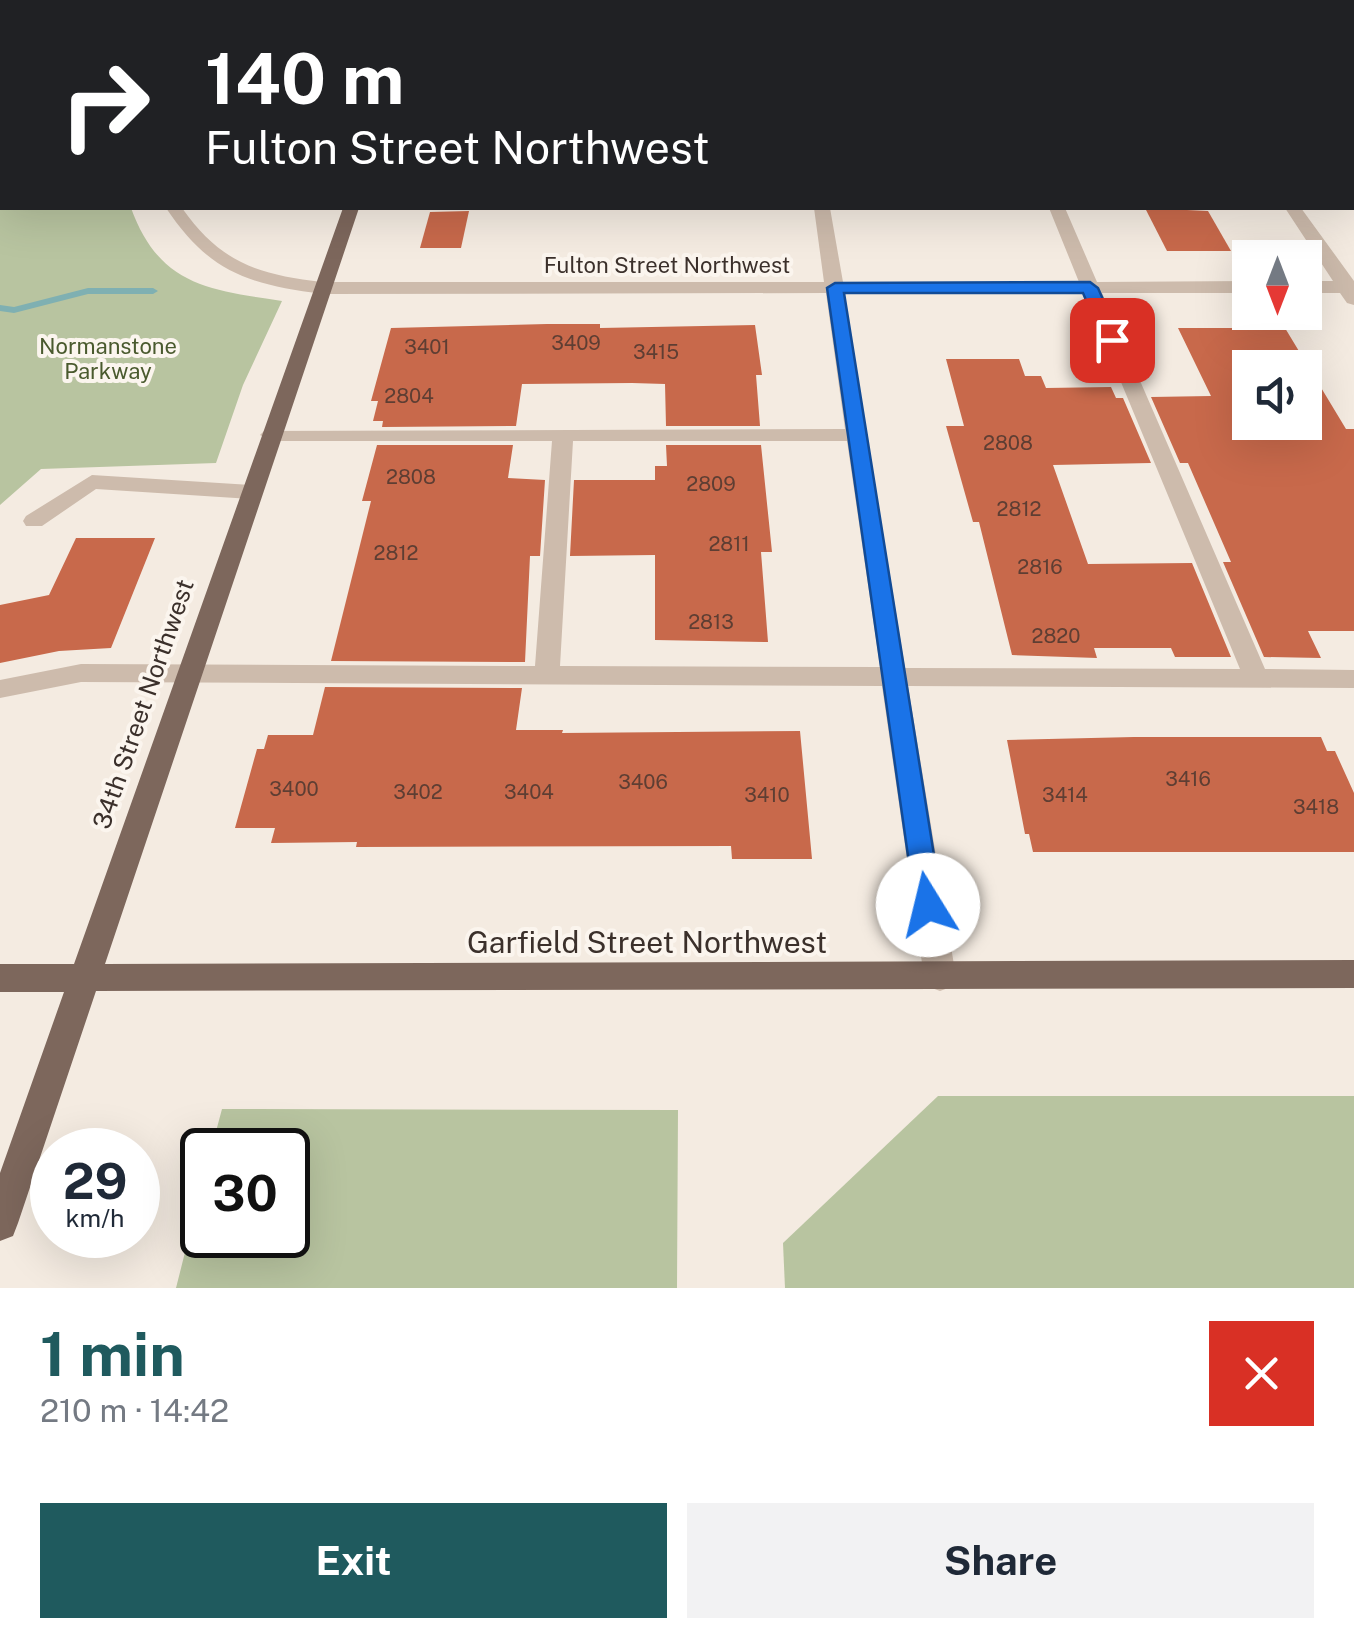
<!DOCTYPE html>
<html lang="en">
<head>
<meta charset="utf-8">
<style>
	body { margin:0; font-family:"Public Sans",sans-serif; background:#f2f2f3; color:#1f2937; height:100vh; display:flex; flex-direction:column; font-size:38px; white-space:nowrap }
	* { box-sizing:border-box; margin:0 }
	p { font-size:32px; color:#747a83 }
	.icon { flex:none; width:55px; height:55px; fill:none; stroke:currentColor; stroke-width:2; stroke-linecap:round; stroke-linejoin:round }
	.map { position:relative; height:1288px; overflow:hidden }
	.details { display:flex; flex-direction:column; background:#fff; flex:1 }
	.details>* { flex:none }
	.guide { position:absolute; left:0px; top:0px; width:1355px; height:210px; box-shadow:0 10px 40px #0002; background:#202124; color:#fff; overflow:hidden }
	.needle { width:65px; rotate:180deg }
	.controls { position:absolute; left:1232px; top:240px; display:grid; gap:20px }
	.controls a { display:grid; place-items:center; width:90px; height:90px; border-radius:0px; background:#fff; box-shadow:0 10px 40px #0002; font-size:50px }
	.speed { position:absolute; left:30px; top:1128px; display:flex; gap:20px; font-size:50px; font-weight:700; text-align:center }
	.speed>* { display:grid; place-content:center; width:130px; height:130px; border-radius:50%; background:#fff; box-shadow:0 10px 40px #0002; line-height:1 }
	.speed small { font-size:25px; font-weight:400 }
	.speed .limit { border:5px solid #111; border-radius:15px; background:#fff; color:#111 }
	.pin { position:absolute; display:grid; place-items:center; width:85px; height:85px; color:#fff; margin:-42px; border-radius:20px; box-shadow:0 5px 15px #0006 }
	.me { position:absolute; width:110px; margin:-55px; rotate:351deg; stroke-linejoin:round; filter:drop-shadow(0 0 8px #0008) }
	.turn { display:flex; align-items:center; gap:35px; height:210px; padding:0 40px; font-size:45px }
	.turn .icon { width:130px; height:130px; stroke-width:2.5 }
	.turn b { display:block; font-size:70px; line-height:85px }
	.round { display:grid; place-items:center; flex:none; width:105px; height:105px; border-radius:0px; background:#f2f2f3 }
	.overview { display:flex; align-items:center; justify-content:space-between; height:170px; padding:0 40px }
	h1 { font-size:60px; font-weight:700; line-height:75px; color:#1f5a5e }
	.primary-button { display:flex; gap:20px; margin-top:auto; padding:20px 40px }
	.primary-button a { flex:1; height:115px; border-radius:0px; background:#1f5a5e; color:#fff; font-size:40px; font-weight:700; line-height:115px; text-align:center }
	.primary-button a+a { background:#f2f2f3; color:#1f2937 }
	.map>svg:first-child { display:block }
	.green { fill:#b8c4a0 }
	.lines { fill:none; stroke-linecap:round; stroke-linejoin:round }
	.stream { fill:#7fb0b2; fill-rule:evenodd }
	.building { fill:#c8694b; fill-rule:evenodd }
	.minor { fill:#cdbbac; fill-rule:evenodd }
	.major { fill:#7d675c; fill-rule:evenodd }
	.route { fill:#1a73e8; stroke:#114b97; stroke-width:2.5 }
	.labels { text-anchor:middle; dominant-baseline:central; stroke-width:8; stroke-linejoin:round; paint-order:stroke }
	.number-label { font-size:20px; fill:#5e3e33 }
	.far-street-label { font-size:22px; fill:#3b302b; stroke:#fbf5ee }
	.far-park-label { font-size:22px; fill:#4a5a2e; stroke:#fbf5ee }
	.street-label { font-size:25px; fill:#3b302b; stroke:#fbf5ee }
	.near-street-label { font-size:30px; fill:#3b302b; stroke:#fbf5ee }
</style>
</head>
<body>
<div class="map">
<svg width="1354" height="1288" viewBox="0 0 1354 1288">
	<rect width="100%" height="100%" fill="#f4ebe1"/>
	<g class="green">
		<path d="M0,104L2,208H131C159,285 208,290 282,301L243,385L216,463L41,469L0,505Z"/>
		<path d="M938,1096H1354V1288H785L783,1243Z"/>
		<path d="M222,1109L678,1110L677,1288H176L202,1185V1235H288V1150H211Z"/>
	</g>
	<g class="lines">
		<path class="stream" d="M88,288H153L158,291L153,294H88L14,313L0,311V305L14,307Z"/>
	</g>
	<g class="building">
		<path d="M1145,208L1208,211L1231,251H1167Z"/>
		<path d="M469,211L461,248H420L430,212Z"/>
		<path d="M547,324H600V328L755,325L762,375H756L760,426H666L665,384L632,383L522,384L516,426L382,427L383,421H373L378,401H371L391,328Z"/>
		<path d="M1178,328H1285L1346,429H1354V631H1308L1321,658L1264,657L1223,562H1231L1188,463H1180L1151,397L1211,396ZM1250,368H1305V422H1250Z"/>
		<path d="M946,359H1019L1025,376H1041L1046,388L1111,387L1116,398H1123L1151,463L1053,465L1088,564L1192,563L1231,657H1175L1171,648H1094L1097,658L1012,655L979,522H973L946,426H964Z"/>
		<path d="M377,445H513L508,478L545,480L540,556H530L525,662L331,661L371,501H362Z"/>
		<path d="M666,445H761L772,552H761L768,642L655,640V555L570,556L574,480H655V466H667Z"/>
		<path d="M76,538H155L111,648L59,651L0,663V605L49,595Z"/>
		<path d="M325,687L522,688L516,730H563L562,733L800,731L812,859H732L731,846L356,847L357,842L271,843L275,828H235L257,749H264L268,735H313Z"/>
		<path d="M1134,737H1321L1327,751H1335L1354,793V852H1033L1029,834H1025L1007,740Z"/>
	</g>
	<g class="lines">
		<g class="minor">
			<path d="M288,0H318L320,2H290Z"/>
			<path d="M783,0H797V2H784Z"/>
			<path d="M1291,0H1312L1314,2H1293Z"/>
			<rect x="1352" y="11" width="2" height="8"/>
			<rect x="0" y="82" width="2" height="9"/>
			<path d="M166,208H182C221,263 257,274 322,282H824L814,208H830L843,282H1079L1049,208H1065L1097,282L1250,281V293H1102L1265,669L1354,670V688L908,686L956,977L951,987L940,991L929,987L924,977L882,686L81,682L0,698V680L81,664L535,666L552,441H271L260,435L264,431L845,429L826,293L322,294C247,284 209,272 166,208ZM844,293H1084L1240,669L905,668ZM573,441H847L880,667L560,666Z"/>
			<path d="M1285,208H1301L1354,281V305L1347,303L1340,293H1305V281H1333Z"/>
			<path d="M92,475L251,485L262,492L251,499L96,489L42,526H26L23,521L26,516Z"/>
		</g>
		<g class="major">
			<path d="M949,0H970L972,2H951Z"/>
			<path d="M1352,117H1354V127L1352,126Z"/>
			<path d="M343,208H359L105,964L1354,960V988L96,991L18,1223L13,1236L0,1241V1173L64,992H0V964H74Z"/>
		</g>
	</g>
	<path class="route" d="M1090,282L1098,288L1121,340L1118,344H1106L1103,340L1083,293H844L942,905L938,913L928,916L919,913L915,905L827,288L835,283Z"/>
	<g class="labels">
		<g class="number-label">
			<text x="576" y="343">3409</text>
			<text x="427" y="347">3401</text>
			<text x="656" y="352">3415</text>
			<text x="409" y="396">2804</text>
			<text x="1008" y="443">2808</text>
			<text x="411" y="477">2808</text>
			<text x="711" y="484">2809</text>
			<text x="1019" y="509">2812</text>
			<text x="729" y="544">2811</text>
			<text x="396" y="553">2812</text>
			<text x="1040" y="567">2816</text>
			<text x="711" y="622">2813</text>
			<text x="1056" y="636">2820</text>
			<text x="1188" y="779">3416</text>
			<text x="643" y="782">3406</text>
			<text x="294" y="789">3400</text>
			<text x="418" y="792">3402</text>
			<text x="529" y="792">3404</text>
			<text x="767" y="795">3410</text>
			<text x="1065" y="795">3414</text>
			<text x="1316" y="807">3418</text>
		</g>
		<g class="far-street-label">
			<text x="667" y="265">Fulton Street Northwest</text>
		</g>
		<g class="far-park-label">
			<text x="108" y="346">Normanstone<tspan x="108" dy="25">Parkway</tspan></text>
		</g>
		<g class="street-label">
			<text transform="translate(143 704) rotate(-71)">34th Street Northwest</text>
		</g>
		<g class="near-street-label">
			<text x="647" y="942">Garfield Street Northwest</text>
		</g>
	</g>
</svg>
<div class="controls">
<a><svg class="needle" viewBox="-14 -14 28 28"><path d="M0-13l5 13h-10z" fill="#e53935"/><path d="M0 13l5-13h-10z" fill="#747a83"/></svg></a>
<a><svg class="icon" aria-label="sound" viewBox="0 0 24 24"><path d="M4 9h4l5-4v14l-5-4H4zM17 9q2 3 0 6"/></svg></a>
</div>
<div class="speed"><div>29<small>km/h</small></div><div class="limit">30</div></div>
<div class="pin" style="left:1112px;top:340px;background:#d93025"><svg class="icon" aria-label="arrive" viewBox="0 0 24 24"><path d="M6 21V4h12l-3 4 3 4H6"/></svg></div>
<svg class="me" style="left:928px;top:905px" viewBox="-20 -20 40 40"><circle r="19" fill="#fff"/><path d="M0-13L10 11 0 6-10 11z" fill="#1a73e8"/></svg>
<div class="guide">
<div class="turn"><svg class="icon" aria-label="right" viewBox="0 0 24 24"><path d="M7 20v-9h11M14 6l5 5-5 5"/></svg><div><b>140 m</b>Fulton Street Northwest</div></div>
</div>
</div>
<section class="details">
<div class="overview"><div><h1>1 min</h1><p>210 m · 14:42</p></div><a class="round" style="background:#d93025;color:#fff"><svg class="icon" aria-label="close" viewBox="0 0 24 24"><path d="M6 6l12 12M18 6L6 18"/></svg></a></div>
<div class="primary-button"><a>Exit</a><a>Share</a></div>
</section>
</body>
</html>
